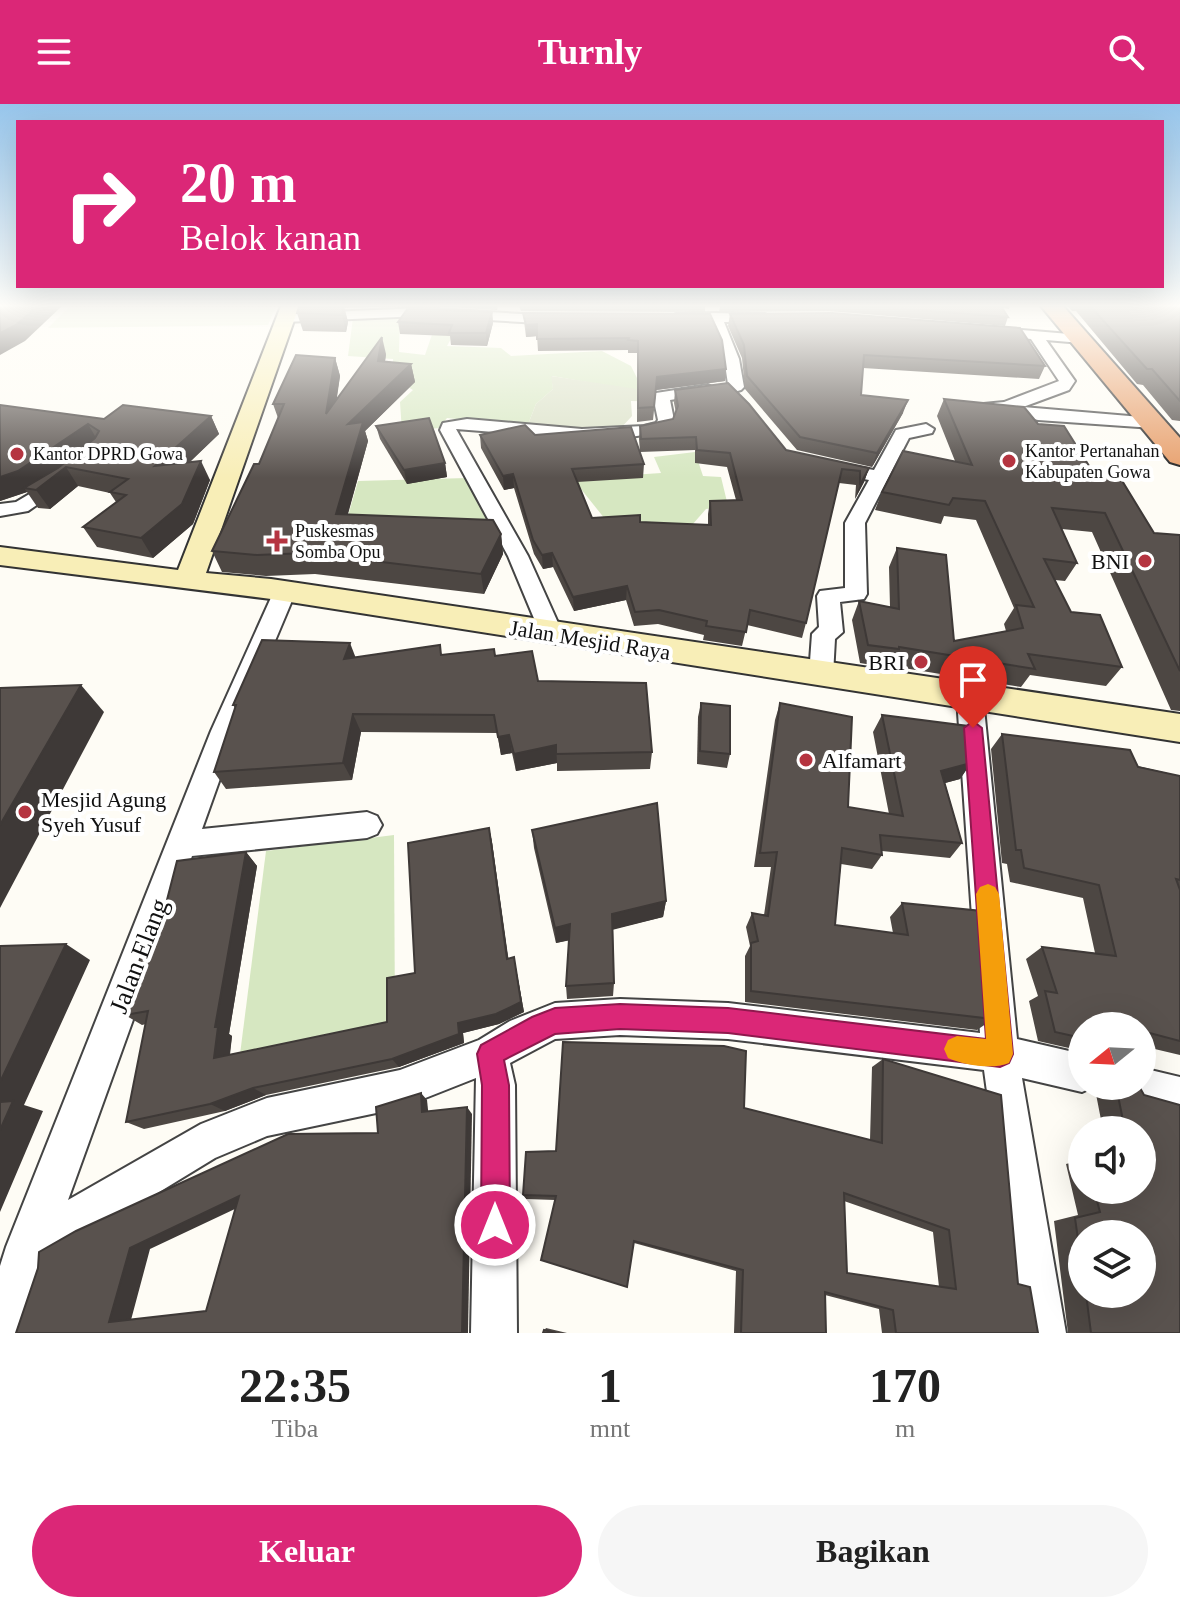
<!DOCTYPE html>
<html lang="id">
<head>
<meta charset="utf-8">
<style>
	body { margin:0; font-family:Georgia,serif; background:#f6f6f6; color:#222; height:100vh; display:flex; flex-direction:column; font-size:30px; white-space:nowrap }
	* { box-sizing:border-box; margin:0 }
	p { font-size:26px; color:#767676 }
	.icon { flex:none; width:44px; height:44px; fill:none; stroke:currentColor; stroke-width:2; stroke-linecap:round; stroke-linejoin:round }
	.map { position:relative; height:1229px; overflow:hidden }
	.side { display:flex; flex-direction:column; background:#fff; flex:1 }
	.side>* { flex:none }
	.hud { position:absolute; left:16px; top:16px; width:1148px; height:168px; border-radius:0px; box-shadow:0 8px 32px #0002; background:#db2777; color:#fff; overflow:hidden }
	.needle { width:52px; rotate:252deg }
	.tools { position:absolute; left:1068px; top:908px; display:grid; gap:16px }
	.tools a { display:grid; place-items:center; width:88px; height:88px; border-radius:50%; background:#fff; box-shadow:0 8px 32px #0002; font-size:40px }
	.pin { position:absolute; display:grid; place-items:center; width:68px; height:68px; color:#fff; margin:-82px -34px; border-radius:50% 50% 50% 0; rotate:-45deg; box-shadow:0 0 8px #0007 }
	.pin .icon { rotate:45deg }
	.me { position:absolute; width:88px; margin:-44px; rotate:0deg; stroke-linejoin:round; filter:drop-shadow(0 0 6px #0008) }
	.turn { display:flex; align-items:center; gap:28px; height:168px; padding:0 32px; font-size:36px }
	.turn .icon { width:104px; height:104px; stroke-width:2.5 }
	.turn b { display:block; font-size:56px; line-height:68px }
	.eta { display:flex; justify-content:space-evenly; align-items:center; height:136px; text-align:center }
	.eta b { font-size:48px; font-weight:700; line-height:56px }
	.primary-button { display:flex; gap:16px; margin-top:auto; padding:16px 32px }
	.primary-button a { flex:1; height:92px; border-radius:48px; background:#db2777; color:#fff; font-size:32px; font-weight:700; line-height:92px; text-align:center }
	.primary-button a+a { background:#f6f6f6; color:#222 }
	header { display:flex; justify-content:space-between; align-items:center; height:104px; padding:0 32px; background:#db2777; color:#fff; font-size:36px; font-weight:700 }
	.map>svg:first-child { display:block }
	.green { fill:#d6e7c1 }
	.cemetery { fill:#d9e0c6 }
	.pitch { fill:#e6efd2 }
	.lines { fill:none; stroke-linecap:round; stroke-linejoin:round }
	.street-casing { stroke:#444; stroke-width:4 }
	.secondary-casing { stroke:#333; stroke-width:4 }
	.highway-casing { stroke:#222; stroke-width:4 }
	.street { fill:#fff; fill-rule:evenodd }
	.secondary { fill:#f8eeb7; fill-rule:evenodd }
	.highway { fill:#e79e6a; fill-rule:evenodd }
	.wall { fill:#4d4743; fill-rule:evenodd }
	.shaded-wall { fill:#3e3937 }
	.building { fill:#59524e; stroke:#3e3937; stroke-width:2; fill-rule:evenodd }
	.route { fill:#db2777; stroke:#8e194d; stroke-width:2 }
	.slow { fill:#f59e0b }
	.poi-dot { fill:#b53440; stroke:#fff; stroke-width:3 }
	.labels { text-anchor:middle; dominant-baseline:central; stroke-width:8; stroke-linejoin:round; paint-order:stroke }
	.far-poi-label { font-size:18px; fill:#111; stroke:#fff; text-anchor:start }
	.poi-label { font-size:22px; fill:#111; stroke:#fff; text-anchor:end }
	.street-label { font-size:22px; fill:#111; stroke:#fff }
	.near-street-label { font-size:26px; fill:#111; stroke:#fff }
</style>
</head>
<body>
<header><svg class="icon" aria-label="menu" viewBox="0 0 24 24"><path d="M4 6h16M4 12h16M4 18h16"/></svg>Turnly<svg class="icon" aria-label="search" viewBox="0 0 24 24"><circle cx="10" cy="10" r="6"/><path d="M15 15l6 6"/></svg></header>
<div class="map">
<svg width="1180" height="1229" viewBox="0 0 1180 1229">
	<rect width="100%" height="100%" fill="#fefcf5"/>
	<g class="green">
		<path d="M438,213H463L447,242L501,244L511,252L602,247L631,262L644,288L552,272L553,285L536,300L527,323L447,314L439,324L402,328L400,298L413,286L394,275L393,255L348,252L353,214H400L399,248L425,251Z"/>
		<path d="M695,348L703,372L721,373L728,402L706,405L692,421L609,420L573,375L661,369L654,353Z"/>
		<path d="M467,374L495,432L346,419L358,377Z"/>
		<path d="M394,731L395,922L239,958L266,747Z"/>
	</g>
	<path class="cemetery" d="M551,272L663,289L678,298L631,297L632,312L619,326L527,323L536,300L553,285Z"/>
	<path class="pitch" d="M70,202H276L268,221L48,224Z"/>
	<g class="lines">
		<defs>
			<g id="street">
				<path d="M420,204L557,212L564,216L557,220L420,212L285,218L279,214L285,210Z"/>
				<path d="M715,209L765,210L771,214L765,218H724L739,255L744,283L741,286L731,289L723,284L728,280L723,247L711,218H676L670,214L676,210Z"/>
				<path d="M988,223L1081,231L1088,235L1081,239L1046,236L1075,277L1069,286L1023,303L1153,314L1161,319L1153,324L1038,316L1005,308L973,307V301L1004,298L1059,277L1031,235L983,230L981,227Z"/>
				<path d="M708,281L713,283V289L670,296L674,316L669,327L624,334L582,335L456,325L528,452L563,530L559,536H543L508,452L440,326L443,319L467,315L582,325L644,322L656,319L658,316L653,292L656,289Z"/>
				<path d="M926,320L934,325L932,329L909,334L865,419L867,490L864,495L840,498L843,528L835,535L833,571L830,577L821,580L812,577L809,571L812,530L819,523L817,492L820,487L845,484V419L869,376L827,368L824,364L833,359L874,366L896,326Z"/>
				<path d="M60,372L66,373L69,377L66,381L28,407L0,412V400L16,398Z"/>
				<path d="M285,480L293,482L296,487L237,627L202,725L367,708L377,712L382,721L377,730L367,734L192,752L68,1096L201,1020L267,994L400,966L479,936L510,917L555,899L620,895L728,899L980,929L957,594L961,587L970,585L979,587L983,594L1017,935L1082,950V982H1095L1082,988L1022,974L1066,1229H1020L984,966L728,935L620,931L555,935L510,959L515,981L517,1229H471L476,974L400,1004L267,1032L215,1054L46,1157L19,1229H0V1162L6,1143L211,627L274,487L277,482Z"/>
				<path d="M1142,964L1180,973V1011L1124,995L1118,982H1142Z"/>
			</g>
			<path id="secondary" d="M281,202H299L206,469L271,475L1180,610V638L271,495L0,461V443L178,466Z"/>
			<path id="highway" d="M1041,202H1063L1180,334V361L1170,358Z"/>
		</defs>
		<use href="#street" class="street-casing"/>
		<use href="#secondary" class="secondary-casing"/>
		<use href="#highway" class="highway-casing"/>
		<use href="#street" class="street"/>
		<use href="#secondary" class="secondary"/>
		<use href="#highway" class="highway"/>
	</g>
	<g class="wall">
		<path d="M301,202H407L344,204L348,218L346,228L303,227L297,209Z"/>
		<path d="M429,202H498L497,206Z"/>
		<path d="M519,202H705V208L521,207Z"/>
		<path d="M720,202H1010L1009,205L1002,204L1008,213L1005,222L829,207L719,208Z"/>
		<path d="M1068,202H1180V317L1172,316L1143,281L1137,280L1076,207H1072Z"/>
		<path d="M492,208L493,219L487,242L451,241L450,232L400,230L398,218Z"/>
		<path d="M523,209L710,210L725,277L656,286L653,316L637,318V249H628V246L538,247L537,232L526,233Z"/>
		<path d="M730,210L1045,262L1039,275L863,264L861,291L903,309L872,363L797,346L745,285L742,254L728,222Z"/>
		<path d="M386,250L385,258L411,260L415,278L365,327L368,337L348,410L501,430L503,450L484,490L315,470L266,472L222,468L212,447L259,360L278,314L273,300L335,254L340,272L336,296Z"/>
		<path d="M675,286L786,346L869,364L864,378L855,395L856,381L839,379L806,519L802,534L747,521L742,542L703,536L704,531L658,520L634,522L626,496L574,507L553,463L543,465L534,450L514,384L504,386L481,344L480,331H535L644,360L643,374L577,378L592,414L640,418L708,421V410L710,397L736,396L727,363L695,359V346L640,348L639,335L640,322L673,315L676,309L674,299Z"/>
		<path d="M944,295L1038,320L1096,373L1154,429L1180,431V607L1171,606L1092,428L1062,425L1077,459L1065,477L1055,476L1071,508L1122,563L1106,582L1030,571L1021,583L891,562L890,564L860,559L852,516L859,497L890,503L889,463L897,444L954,537L1006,527L1004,520L1014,504L976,416L944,412L941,420L875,406L882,388L955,357L937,312Z"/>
		<path d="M0,301L104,315L211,312L219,330L190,358L210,376L193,420L153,454L97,443L83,423L116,398L110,389L78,382L50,405L38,404L27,388L0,397Z"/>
		<path d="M376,322L445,359L447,373L407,380L380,335Z"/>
		<path d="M442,551L495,552L652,648L650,665L557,667V659L516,667L512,649L501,651L497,629L361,628L352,676L226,685L214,668L235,604L233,601L356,553Z"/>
		<path d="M701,599L730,650L727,664L697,660L698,613Z"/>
		<path d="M780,599L848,703L889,710L873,628L882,611L971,659L960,675L945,679L962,739L950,754L882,747V751L872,765L841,760L835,821L893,829L890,813L902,799L993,915L977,926L745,898V852L750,842L746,823L752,809L764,811L771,763H754L775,616Z"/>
		<path d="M1002,630L1180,672V951L1142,942V922H1082V947L1038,937L1029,897L1038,892L1026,855L1042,843L1095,849L1083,794L1010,778L1007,760L1002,759L991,645Z"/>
		<path d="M489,724L492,738L508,854L516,864L524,908L499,920L463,929L464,939L399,963L266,991L225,1007L144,1025L126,1018L146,920L142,921L125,911L159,827L246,748L257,762L229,930L232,932L230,951L387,918L415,869Z"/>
		<path d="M532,726L666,797L663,813L613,825L614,879L613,892L567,895L566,882L569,836L556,839L534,744Z"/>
		<path d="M883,955L1018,1180L1038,1229H882L879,1205L825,1191L826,1229H734L736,1167L634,1139L555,1096L526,1095L523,1091L556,1047L744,1004L870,1036L872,963ZM844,1097L933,1128L939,1183L847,1169Z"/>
		<path d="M1097,982H1139L1180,1229H1068L1054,1117L1078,1111L1066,1060L1082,1056V1086H1142V1026H1103L1095,985L1098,983ZM1082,1130L1142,1190H1082Z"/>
		<path d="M546,1224L567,1229H543Z"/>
	</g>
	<g class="shaded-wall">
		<path d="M38,202H62L25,237L0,251V229Z"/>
		<path d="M344,202L348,218L346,228L342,211Z"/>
		<path d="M492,208L493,219L487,242L486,229Z"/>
		<path d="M537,220L538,232L526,233V221Z"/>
		<path d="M382,233L386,250L382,275L378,257Z"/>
		<path d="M335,254L340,272L332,329L326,310Z"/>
		<path d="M411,260L415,278L365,327L368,337L342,430L336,410L348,320Z"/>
		<path d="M726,265L725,277L656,286L653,316L657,273Z"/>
		<path d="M908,296L903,309L872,363L877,349Z"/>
		<path d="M211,312L219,330L165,381L155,362Z"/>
		<path d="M88,320L99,339L24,384L27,388L0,397V373Z"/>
		<path d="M201,357L210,376L193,420L153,454L141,434Z"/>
		<path d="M445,359L447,373L407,380L404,366Z"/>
		<path d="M66,363L78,382L50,405L36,386Z"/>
		<path d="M869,364L864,378L855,395L860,381Z"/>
		<path d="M513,370L514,384L504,386L503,372Z"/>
		<path d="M501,430L503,450L484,490L481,470Z"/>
		<path d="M552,449L553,463L543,465L542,451Z"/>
		<path d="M627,482L626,496L574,507L573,493Z"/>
		<path d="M350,539L357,557L344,555Z"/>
		<path d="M81,581L104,608L0,804V721Z"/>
		<path d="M353,610L361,628L352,676L343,659Z"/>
		<path d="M509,631L512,649L501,651L498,633Z"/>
		<path d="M556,641L557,659L516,667L514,650Z"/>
		<path d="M971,659L960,675L930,683L941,667Z"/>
		<path d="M489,724L492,738L510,866L507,855Z"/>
		<path d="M246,748L257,762L229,930L232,932L228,962L214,954L215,923Z"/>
		<path d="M666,797L663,813L612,826V810Z"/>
		<path d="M570,820L571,836L556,839L555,824Z"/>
		<path d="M66,840L90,856L24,1001L43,1007L0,1108V978Z"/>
		<path d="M514,853L524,908L499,920L463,929L464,939L399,963L392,955L458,919Z"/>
		<path d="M253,984L266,991L225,1007L210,1000Z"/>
		<path d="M421,989L427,996L429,1015L422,1008Z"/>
		<path d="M467,1003L472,1010L468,1229H462Z"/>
		<path d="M239,1092L254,1096L150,1145L131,1216L109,1218L130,1144Z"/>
	</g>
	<g class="building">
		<path d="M0,202H38L16,221L0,229Z"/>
		<path d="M343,202L342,211L297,209L299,203Z"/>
		<path d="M864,202H1001L1008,213Z"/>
		<path d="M1090,202H1180V297L1152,265H1147Z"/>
		<path d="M408,204L492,208L486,229H449L452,221L398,218Z"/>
		<path d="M523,209L710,210L722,236L726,265L657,273L654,303L638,304V237L628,236L629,234L537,235V220L526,221Z"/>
		<path d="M832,209L1020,224L1045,262L864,251L861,291L908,296L877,349L800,333L747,272L744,241L730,210Z"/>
		<path d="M382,233L378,257L411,260L348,320L363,318L336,410L493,416L501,430L481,470L307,449L257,451L212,447L254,360H259L284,300H273L296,251L335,254L326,310Z"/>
		<path d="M728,279L749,300L786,346L869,364L860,381V367L842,365L806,519L750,506L746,528L706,522L707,517L659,506L635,508L627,482L573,493L552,449L542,451L533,436L513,370L503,372L480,331L525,321L535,331L631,323L644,360L572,365L592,414L640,411V418L711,421L710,397L742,396L730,349L697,346L696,333L641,335L640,322L673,315L678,302L675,286Z"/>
		<path d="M944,295L1024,303L1038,320L1064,322L1096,373L1121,375L1154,429L1180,431V567L1105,409L1052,404L1077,459L1044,455L1071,508L1100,511L1122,563L1028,550L1035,565L899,543V545L868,541L859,497L899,505L897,444L946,451L954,537L1023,524L1016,501L1034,503L985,397L953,394L949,401L882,388L903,347L972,361Z"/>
		<path d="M0,301L104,315L123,301L211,312L155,362L201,357L182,400L141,434L83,423L126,391L110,388L128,375L66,363L36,386L24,384L58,364L95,334L99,327L88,320L18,367L0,373Z"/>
		<path d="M429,314L445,359L404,366L376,322Z"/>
		<path d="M262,536L350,539L344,555L440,541L441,551L494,545L495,552L532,547L538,577L646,579L652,648L556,650V641L514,650L509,631L498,633L494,611L353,610L343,659L214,668L236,601H233Z"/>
		<path d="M81,581L0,721V584Z"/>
		<path d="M701,599L730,602V650L700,647Z"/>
		<path d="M780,599L852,613L848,703L903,712L882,611L968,622L971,659L941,667L962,739L880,731L882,751L842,744L835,821L908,831L902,799L982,807L993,915L751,887V839L758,837L752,809L768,812L777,748L760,749Z"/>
		<path d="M1002,630L1130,646L1138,663L1180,672V776L1176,775L1180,786V937L1142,927V922H1082V934L1055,928L1045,887L1057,889L1042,843L1116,852L1099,781L1024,764L1021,746H1016Z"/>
		<path d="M657,699L666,797L612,810L614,879L566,882L570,820L555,824L532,726Z"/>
		<path d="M489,724L507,855L514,853L521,898L496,910L458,919L459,930L392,955L253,984L210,1000L126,1018L148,907L125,911L142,847L149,828L159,827L177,757L246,748L215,923H218L214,954L387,918V874L415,869L408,739Z"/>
		<path d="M66,840L0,978V842Z"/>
		<path d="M563,938L724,942L746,947L744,1004L882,1039L883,955L1001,991L1018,1180L1030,1183L1038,1229H896L893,1206L825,1188L826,1229H741L743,1166L634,1137L627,1183L541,1156L556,1092L523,1091L526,1048L556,1047ZM844,1089L949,1126L956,1185L847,1169Z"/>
		<path d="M1116,982H1139L1144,991L1180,1001V1229H1091L1086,1190H1142V1130H1082V1164L1075,1114L1100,1108L1094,1086H1142V1026H1125Z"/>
		<path d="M421,989L422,1008L467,1003L462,1229H16L38,1164L39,1148L76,1127L288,1030L378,1029L376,1003ZM239,1092L206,1207L109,1218L130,1144Z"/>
		<path d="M13,997L0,1026V998Z"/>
		<path d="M544,1226L556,1229H543Z"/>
	</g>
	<linearGradient id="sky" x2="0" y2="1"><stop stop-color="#97c6ec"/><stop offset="0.54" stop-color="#fffefa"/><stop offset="1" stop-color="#fffefa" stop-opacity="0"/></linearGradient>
	<rect width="1180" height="374" fill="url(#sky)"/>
	<path class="route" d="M973,617L982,624L1013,950L1009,959L1000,963L728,929L620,925L555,930L504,956L509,981L510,1121L506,1132L495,1136L485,1132L481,1121L482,981L477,950L481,941L532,913L555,904L620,900L728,904L986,935L964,624Z"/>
	<path class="slow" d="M988,780L995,783L999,790L1013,950L1009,959C993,966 964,961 948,954L944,945L948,936L957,932L986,935L976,790L980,783Z"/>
	<g class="poi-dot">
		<circle cx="17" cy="350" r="8"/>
		<circle cx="1009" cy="357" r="8"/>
		<path d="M273 425h8v8h8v8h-8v8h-8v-8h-8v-8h8z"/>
		<circle cx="1145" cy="457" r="8"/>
		<circle cx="921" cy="558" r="8"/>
		<circle cx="806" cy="656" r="8"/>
		<circle cx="25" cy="708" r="8"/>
	</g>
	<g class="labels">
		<g class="far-poi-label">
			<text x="1025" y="347">Kantor Pertanahan<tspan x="1025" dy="21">Kabupaten Gowa</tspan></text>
			<text x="33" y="350">Kantor DPRD Gowa</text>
			<text x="295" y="427">Puskesmas<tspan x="295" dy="21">Somba Opu</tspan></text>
		</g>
		<g class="poi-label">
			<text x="1129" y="457">BNI</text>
			<text x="905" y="558">BRI</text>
			<text x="822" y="656" text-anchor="start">Alfamart</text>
			<text x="41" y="695" text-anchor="start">Mesjid Agung<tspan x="41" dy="25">Syeh Yusuf</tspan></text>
		</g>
		<g class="street-label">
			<text transform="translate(590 536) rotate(9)">Jalan Mesjid Raya</text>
		</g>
		<g class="near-street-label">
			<text transform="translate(139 852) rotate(-69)">Jalan Elang</text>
		</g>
	</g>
</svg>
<div class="tools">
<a><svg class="needle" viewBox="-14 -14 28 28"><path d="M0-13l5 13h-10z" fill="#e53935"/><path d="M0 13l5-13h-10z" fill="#767676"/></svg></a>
<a><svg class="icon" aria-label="sound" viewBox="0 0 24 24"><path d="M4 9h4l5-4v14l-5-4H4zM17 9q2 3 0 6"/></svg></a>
<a><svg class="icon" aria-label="layers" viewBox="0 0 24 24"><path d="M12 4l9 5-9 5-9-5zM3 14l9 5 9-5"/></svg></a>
</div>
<div class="pin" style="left:973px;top:624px;background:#d93025"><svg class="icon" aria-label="arrive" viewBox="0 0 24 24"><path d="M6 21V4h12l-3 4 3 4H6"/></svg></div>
<svg class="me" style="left:495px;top:1121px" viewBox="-20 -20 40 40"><circle r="17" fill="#db2777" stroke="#fff" stroke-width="3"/><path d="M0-11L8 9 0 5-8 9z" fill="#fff"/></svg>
<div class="hud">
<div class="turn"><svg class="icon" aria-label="right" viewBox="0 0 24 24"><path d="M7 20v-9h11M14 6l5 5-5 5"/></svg><div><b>20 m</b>Belok kanan</div></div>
</div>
</div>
<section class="side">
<div class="eta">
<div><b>22:35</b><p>Tiba</p></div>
<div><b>1</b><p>mnt</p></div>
<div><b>170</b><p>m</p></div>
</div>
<div class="primary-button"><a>Keluar</a><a>Bagikan</a></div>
</section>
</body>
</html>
